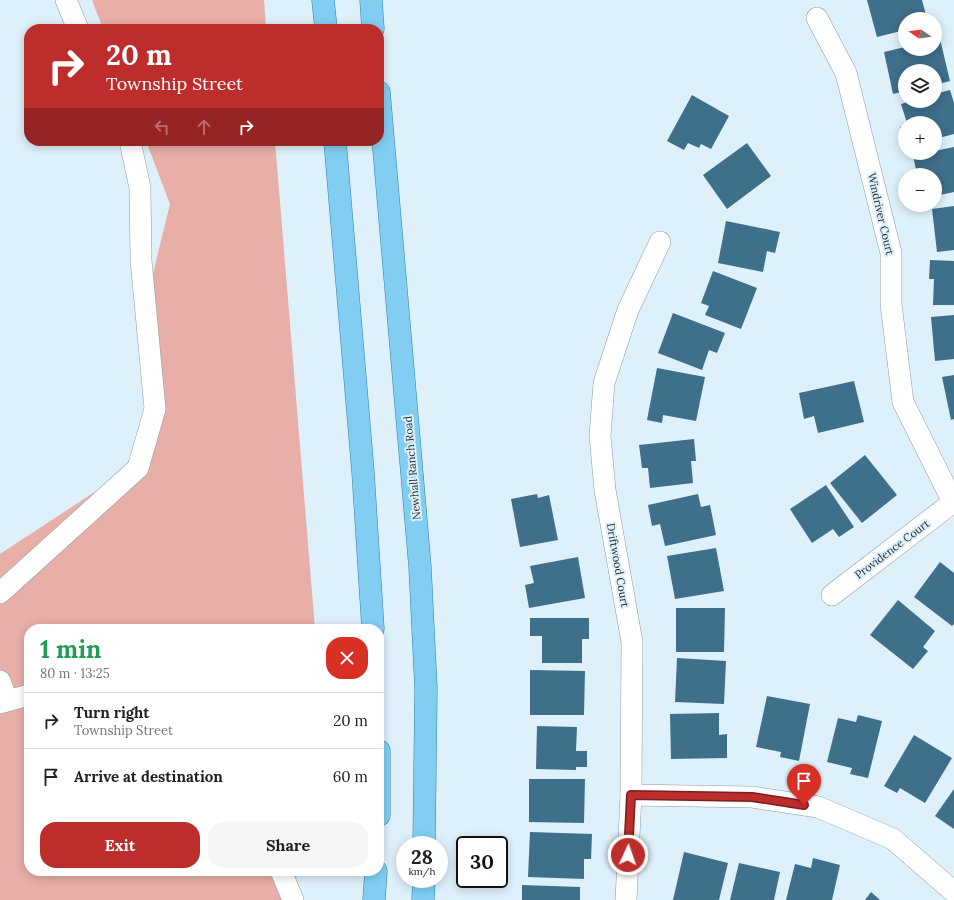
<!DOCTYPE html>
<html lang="en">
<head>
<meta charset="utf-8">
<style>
	body { margin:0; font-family:Lora,serif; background:#f6f6f6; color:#202124; height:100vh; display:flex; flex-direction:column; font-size:15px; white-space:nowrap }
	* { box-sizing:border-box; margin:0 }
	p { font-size:13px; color:#757577 }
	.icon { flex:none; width:22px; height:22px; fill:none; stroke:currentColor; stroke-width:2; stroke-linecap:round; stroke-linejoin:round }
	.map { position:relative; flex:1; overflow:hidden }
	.sheet { position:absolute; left:24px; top:624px; width:360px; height:252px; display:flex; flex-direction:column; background:#fff; border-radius:16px; box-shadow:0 2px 10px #0003 }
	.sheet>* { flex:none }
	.top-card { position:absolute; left:24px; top:24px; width:360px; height:122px; border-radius:16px; box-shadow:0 2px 10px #0003; background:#bc2d2c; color:#fff; overflow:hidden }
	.needle { width:26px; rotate:283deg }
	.tools { position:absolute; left:898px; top:12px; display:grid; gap:8px }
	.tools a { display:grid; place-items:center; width:44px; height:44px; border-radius:50%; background:#fff; box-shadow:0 2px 10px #0003; font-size:20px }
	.speed { position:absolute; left:396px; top:836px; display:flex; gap:8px; font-size:20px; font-weight:700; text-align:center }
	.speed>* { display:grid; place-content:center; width:52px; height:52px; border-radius:50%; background:#fff; box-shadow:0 2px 10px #0003; line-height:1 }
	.speed small { font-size:10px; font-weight:400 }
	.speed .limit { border:2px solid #111; border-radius:6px; background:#fff; color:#111 }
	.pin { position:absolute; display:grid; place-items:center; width:34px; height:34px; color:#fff; margin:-41px -17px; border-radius:50% 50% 50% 0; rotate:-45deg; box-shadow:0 0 4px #0007 }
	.pin .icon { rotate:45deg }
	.me { position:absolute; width:44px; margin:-22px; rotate:3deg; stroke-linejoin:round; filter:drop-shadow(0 0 3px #0008) }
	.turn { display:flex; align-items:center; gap:14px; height:84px; padding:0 16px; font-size:18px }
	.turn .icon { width:52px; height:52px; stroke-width:2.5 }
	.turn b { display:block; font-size:28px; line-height:34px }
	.lanes { display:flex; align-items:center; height:38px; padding:0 16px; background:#0003; justify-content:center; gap:20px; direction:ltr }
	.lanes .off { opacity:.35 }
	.round { display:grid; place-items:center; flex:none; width:42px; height:42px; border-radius:16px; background:#f6f6f6 }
	.overview { display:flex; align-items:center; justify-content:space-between; height:68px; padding:0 16px }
	h1 { font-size:24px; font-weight:800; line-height:30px; color:#1e9e55 }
	.cta { display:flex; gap:8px; margin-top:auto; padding:8px 16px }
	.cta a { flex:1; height:46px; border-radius:16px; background:#bc2d2c; color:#fff; font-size:16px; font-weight:800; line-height:46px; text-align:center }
	.cta a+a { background:#f6f6f6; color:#202124 }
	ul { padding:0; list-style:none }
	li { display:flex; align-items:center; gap:12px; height:56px; padding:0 16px; border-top:1px solid #e0e0e0 }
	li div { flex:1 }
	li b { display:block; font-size:15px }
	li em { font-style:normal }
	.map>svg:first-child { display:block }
	.green { fill:#e8aea8 }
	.building { fill:#3e6f8b }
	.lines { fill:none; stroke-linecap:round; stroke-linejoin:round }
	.minor-casing { stroke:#8c9ca6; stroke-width:22 }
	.major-casing { stroke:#2b80a9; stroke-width:23 }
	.minor { stroke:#fff; stroke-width:21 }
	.major { stroke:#81cef2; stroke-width:22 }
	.route-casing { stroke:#7a1d1d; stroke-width:10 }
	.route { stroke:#bc2d2c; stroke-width:7 }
	.labels { text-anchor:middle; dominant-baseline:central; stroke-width:4; stroke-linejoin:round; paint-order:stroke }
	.street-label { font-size:11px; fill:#262c30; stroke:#def0fa }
</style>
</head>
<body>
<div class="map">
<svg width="954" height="900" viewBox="0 0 954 900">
	<rect width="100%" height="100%" fill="#def0fa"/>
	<g class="green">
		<path d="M92,0H264L266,29H103Z"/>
		<path d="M146,141H275L315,629H29V871H297L294,900H0V554L119,476L159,412L150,286L170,204Z"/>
	</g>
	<g class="building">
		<path d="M867,0H922L927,19H905V30L877,37Z"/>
		<path d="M940,39L950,81L935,85V71H905V91L893,94L884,52L905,47V49H935V40Z"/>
		<path d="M950,90L954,103V134L935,139V123H907L901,104L911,101H935V94Z"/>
		<path d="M692,95L729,116L711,149L701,144L699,148L688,143L684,150L667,141Z"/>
		<path d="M905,126V143L900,127Z"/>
		<path d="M747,143L771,176L727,209L703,175Z"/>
		<path d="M954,147V192L935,196V175H917L913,155L935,153V151Z"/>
		<path d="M954,206V250L937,252L932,209Z"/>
		<path d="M726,221L780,232L775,253L767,251L763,272L718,263Z"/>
		<path d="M930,260L954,261V305H933L934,279H929Z"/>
		<path d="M713,271L757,288L741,329L705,315L709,306L701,303Z"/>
		<path d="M673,313L725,333L717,353L709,350L702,370L658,353Z"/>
		<path d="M954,315V359L935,361L931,317Z"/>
		<path d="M657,368L705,377L696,421L663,415L662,423L647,420Z"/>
		<path d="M954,375V419L951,420L942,377Z"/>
		<path d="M854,381L864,422L818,433L814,416L804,419L799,393Z"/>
		<path d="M694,439L696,461H691L693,483L650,488L648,468H642L639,445Z"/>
		<path d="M865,455L897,495L862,523L830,483Z"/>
		<path d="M826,485L854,527L839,537L833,529L812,543L790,509Z"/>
		<path d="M537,494L538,498L549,495L558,540L520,547L511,499Z"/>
		<path d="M698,494L701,507L710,505L716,535L665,546L660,524L652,526L648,505Z"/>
		<path d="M716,548L724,591L675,599L667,556Z"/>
		<path d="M578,557L585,598L529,608L525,585L534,583L530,566Z"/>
		<path d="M940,562L954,573V624L952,626L914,597Z"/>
		<path d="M898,600L935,631L923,647L928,651L913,669L870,635Z"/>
		<path d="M676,608H725L724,652H676Z"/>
		<path d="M530,618H589V639H582V663H542V636H530Z"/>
		<path d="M677,658L726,661L724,704L675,702Z"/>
		<path d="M530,670L585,671L584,715H530Z"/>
		<path d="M767,696L810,704L799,761L780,757L781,752L756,747Z"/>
		<path d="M719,713V735L727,734V758L671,759L670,714Z"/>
		<path d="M858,715L882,721L868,778L850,774L852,768L827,762L838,718L856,722Z"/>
		<path d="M537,726L577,727L576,751H587V767H576V770L536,769Z"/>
		<path d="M914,735L952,758L925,803L900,788L897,793L884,786Z"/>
		<path d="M529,779H585L584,823L529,822Z"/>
		<path d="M954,789V829L935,816Z"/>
		<path d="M530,832L592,834L591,859H584V879L528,877Z"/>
		<path d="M684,852L728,863L719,900H673Z"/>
		<path d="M813,858L840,865L832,900H786L795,864L811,868Z"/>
		<path d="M739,863L780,872L774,900H730Z"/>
		<path d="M522,885L580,887V900H522Z"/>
		<path d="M871,892L880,900H865Z"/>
	</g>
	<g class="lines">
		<defs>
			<g id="minor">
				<path d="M66,0L78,29"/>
				<path d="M817,18L846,73L891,253V304L903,402L954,504"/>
				<path d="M0,593L138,468L155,409L141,260L140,188L130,141"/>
				<path d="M832,595L952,503"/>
				<path d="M0,681L7,700"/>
				<path d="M0,703L29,695"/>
				<path d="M631,795L752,797L818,807L893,839L954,892"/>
				<path d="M281,871L293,900"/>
				<path d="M626,900L631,795L632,642L605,490L600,436L604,383L628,310L660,242"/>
			</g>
			<g id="major">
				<path d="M323,0L326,29"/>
				<path d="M371,0L373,29"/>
				<path d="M379,92L420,567L426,689L424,845"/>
				<path d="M335,141L363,472L373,629"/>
				<path d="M379,751V815"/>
				<path d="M374,900L376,871"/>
				<path d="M423,900L424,879"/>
			</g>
		</defs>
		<use href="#minor" class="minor-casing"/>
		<use href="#major" class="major-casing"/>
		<use href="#minor" class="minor"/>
		<use href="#major" class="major"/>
	</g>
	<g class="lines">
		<defs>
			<path id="route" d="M628,855L631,795L752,797L804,805"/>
		</defs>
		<use href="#route" class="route-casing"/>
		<use href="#route" class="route"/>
	</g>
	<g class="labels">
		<g class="street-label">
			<text transform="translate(881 214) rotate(77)">Windriver Court</text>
			<text transform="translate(412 468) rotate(-95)">Newhall Ranch Road</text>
			<text transform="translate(892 549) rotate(-37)">Providence Court</text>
			<text transform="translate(618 565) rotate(80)">Driftwood Court</text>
		</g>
	</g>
</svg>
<div class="tools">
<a><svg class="needle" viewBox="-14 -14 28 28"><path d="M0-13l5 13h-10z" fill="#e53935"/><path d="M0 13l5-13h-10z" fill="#757577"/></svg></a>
<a><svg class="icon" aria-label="layers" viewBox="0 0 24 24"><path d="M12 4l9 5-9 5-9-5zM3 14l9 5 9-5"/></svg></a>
<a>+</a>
<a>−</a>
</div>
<div class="speed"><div>28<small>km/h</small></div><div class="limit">30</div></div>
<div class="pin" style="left:804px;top:805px;background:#d93025"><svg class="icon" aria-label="arrive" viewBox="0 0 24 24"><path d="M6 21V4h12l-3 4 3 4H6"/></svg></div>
<svg class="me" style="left:628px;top:855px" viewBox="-20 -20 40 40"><circle r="17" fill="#bc2d2c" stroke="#fff" stroke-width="3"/><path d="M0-11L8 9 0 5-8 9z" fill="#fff"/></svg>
<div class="top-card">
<div class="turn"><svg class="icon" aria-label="right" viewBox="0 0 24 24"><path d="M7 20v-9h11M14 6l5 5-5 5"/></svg><div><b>20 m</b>Township Street</div></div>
<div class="lanes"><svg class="icon off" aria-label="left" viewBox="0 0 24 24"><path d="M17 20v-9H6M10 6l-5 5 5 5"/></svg><svg class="icon off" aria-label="ahead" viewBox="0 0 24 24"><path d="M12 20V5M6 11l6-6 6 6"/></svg><svg class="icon" aria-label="right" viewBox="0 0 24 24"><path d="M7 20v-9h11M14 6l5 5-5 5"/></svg></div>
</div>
<section class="sheet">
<div class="overview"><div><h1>1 min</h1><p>80 m · 13:25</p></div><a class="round" style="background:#d93025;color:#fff"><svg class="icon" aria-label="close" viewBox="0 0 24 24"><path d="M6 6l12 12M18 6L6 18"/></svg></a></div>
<ul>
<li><svg class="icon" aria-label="right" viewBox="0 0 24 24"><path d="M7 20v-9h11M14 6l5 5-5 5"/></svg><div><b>Turn right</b><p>Township Street</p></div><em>20 m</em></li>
<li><svg class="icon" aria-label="arrive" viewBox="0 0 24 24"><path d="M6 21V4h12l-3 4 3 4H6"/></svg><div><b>Arrive at destination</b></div><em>60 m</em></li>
</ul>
<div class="cta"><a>Exit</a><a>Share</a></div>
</section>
</div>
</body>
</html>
